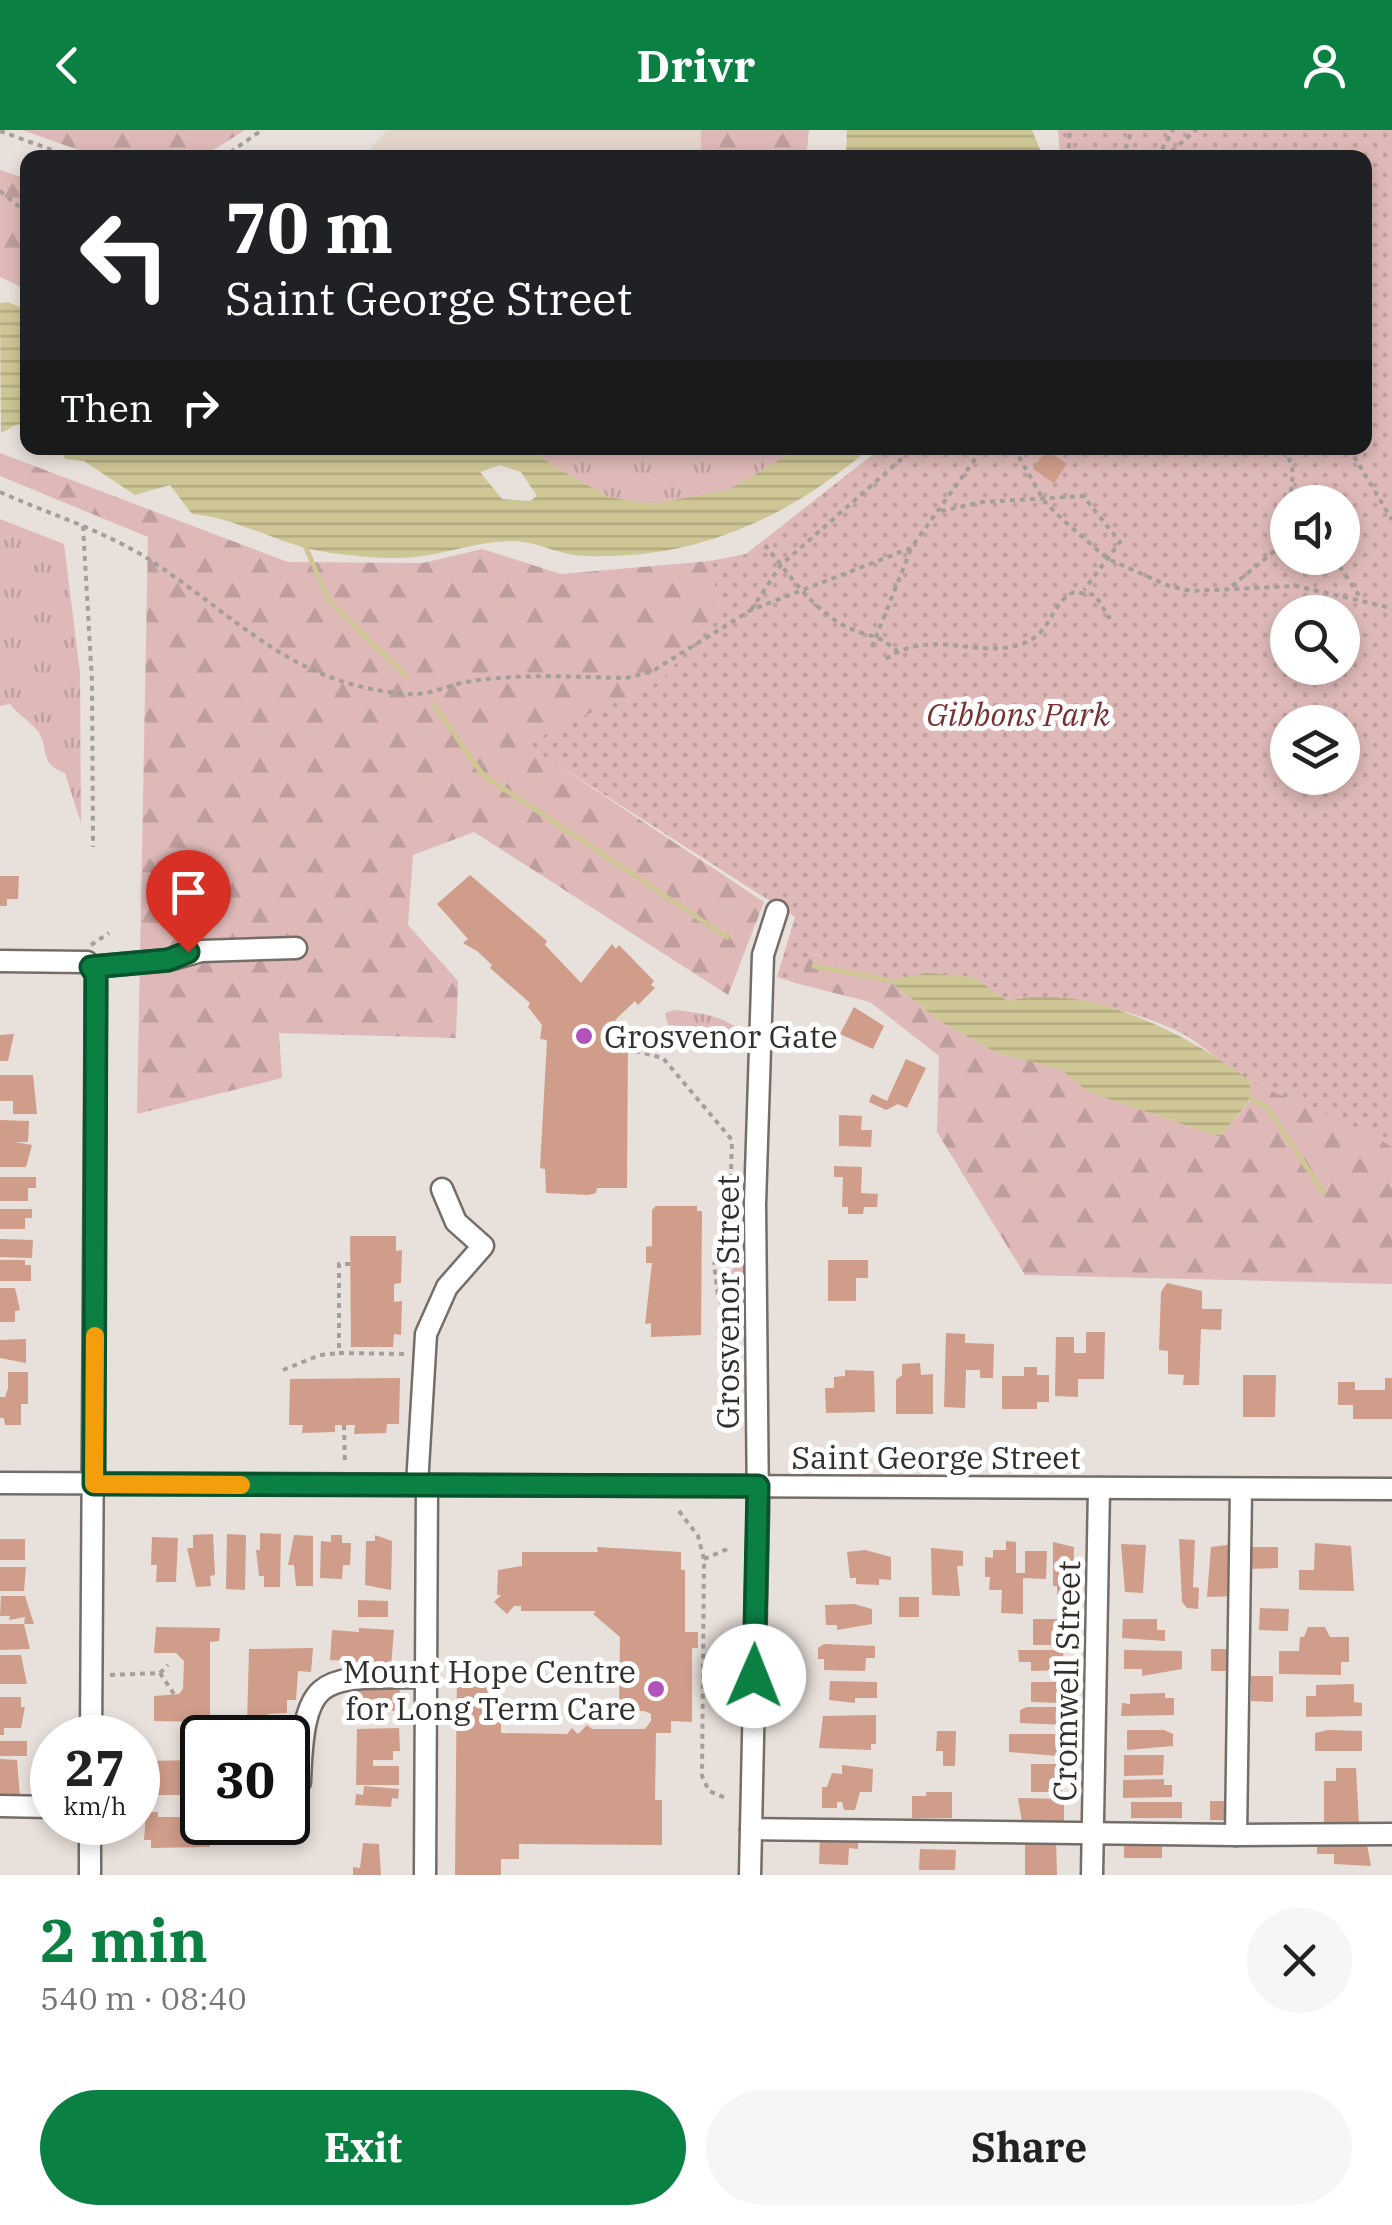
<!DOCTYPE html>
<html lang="en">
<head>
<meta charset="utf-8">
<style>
	body { margin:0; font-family:"IBM Plex Serif",serif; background:#f6f6f6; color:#222; height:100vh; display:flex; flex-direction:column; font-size:38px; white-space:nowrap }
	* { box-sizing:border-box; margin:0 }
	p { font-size:32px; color:#767676 }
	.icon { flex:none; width:55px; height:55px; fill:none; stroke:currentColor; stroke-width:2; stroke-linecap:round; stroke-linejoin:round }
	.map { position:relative; height:1745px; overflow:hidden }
	.panel { display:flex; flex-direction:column; background:#fff; flex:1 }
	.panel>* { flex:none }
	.guide { position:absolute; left:20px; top:20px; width:1352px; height:305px; border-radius:20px; box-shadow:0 5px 15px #0003; background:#202124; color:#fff; overflow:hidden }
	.controls { position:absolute; left:1270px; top:355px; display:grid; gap:20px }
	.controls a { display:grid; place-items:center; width:90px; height:90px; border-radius:50%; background:#fff; box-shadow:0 5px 15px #0003; font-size:50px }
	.speed { position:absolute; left:30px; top:1585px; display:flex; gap:20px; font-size:50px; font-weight:700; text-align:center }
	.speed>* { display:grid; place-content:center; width:130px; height:130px; border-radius:50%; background:#fff; box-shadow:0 5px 15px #0003; line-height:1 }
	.speed small { font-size:25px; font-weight:400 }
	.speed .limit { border:5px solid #111; border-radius:15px; background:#fff; color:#111 }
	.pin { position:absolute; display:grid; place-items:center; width:85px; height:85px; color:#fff; margin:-102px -42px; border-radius:50% 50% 50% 0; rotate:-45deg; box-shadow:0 0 10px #0007 }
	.pin .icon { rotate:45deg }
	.me { position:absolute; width:110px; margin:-55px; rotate:1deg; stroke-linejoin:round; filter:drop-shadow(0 0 8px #0008) }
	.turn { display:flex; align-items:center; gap:35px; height:210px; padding:0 40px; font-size:45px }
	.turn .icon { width:130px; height:130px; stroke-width:2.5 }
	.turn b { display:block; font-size:70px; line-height:85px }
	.then { display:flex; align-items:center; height:95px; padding:0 40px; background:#0003; gap:20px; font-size:38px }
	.round { display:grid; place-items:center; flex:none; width:105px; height:105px; border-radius:52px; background:#f6f6f6 }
	.overview { display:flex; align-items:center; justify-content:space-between; height:170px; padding:0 40px }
	h1 { font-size:60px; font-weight:800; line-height:75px; color:#0b8043 }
	.primary-button { display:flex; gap:20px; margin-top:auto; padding:20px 40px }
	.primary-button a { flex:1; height:115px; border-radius:60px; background:#0b8043; color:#fff; font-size:40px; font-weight:800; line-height:115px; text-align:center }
	.primary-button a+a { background:#f6f6f6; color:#222 }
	header { display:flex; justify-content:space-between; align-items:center; height:130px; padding:0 40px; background:#0b8043; color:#fff; font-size:45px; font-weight:800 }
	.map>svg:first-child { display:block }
	.built { fill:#e2d4c9 }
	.grass { fill:url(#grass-tufts) }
	.forest { fill:url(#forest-firs) }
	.park { fill:url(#park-dots); fill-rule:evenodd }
	.water { fill:url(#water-rules); fill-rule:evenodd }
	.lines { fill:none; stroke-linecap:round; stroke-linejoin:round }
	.stream { stroke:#cfc695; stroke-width:5 }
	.building { fill:#cf9d8a }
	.minor-casing { stroke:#756e68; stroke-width:25 }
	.path { stroke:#a59f9a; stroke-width:4; stroke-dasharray:5 5; stroke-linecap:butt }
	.minor { stroke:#fff; stroke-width:20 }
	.route-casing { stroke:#07532c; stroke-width:25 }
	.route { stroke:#0b8043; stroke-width:18 }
	.slow { stroke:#f59e0b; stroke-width:18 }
	.poi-dot { fill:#b252bb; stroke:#fff; stroke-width:4 }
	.labels { text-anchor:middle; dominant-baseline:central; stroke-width:10; stroke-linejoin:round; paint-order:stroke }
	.park-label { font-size:32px; font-style:italic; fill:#753132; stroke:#fff }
	.poi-label { font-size:32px; fill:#322f2c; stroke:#fff; text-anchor:start }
	.street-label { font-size:32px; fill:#322f2c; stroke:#fff }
</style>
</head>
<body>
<header><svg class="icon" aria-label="back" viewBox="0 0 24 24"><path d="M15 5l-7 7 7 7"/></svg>Drivr<svg class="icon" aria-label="person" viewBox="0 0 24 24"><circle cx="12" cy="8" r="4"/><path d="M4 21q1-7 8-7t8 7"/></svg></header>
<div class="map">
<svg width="1392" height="1745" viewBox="0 0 1392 1745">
	<defs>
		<pattern id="grass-tufts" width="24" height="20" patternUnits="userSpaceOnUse" patternTransform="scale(2.5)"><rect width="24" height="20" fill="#deb9b7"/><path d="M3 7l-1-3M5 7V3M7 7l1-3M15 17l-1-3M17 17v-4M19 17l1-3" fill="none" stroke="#bf9f9e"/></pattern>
		<pattern id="forest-firs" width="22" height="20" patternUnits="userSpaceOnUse" patternTransform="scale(2.5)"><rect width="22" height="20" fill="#deb9b7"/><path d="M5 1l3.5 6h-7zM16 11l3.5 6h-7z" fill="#bf9f9e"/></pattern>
		<pattern id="park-dots" width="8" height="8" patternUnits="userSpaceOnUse" patternTransform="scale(2.5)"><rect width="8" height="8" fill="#deb9b7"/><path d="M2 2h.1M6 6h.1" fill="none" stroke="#bf9f9e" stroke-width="1.8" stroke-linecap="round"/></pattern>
		<pattern id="water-rules" width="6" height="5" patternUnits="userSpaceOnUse" patternTransform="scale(2.5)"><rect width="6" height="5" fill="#cfc695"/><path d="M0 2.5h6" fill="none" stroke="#b2aa81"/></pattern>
	</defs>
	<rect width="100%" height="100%" fill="#e8e0da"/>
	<path class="built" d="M387,0H701V27H363Z"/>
	<g class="grass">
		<path d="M531,318H799L728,360L651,374L609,367L552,335Z"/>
		<path d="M0,389L64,414L80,543L81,693L65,643C40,634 49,623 40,604C34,594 17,584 10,574L0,576Z"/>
		<path d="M674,880C701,883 732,886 748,910L697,897L668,895L665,883Z"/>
		<path d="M739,1131L746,1136L744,1186C730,1174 730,1159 730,1142Z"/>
	</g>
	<g class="forest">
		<path d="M22,0H245L202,27L101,28Z"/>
		<path d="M701,0H809L806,27H701Z"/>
		<path d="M0,40L27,49V160L0,147Z"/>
		<path d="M0,323L288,432L423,433L482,419L561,444L710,431L720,479L662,550L526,614L764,772L728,865L474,702L413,725L408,795L458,851L456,908L279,903L282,948L137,984L148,407L0,346Z"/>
		<path d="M809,823L888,850L941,892L997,923L1062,940L1088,962L1220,1007L1251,970L1250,951L1367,1001L1392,1017V1154L1025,1145L937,1002L939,926L870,872L799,854Z"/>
	</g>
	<path class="park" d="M1058,0H1392V1017C1349,989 1300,976 1254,953C1229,941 1209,919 1185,905C1142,882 1055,859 1008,871C955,834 950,849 891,849C866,849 833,831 810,823L799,854L777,847L795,787L525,614L662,550L720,479L710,431L746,424L881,318H1365V28L1060,27ZM1288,372H1342V428H1288ZM1288,482H1342V538H1288ZM1288,592H1342V648H1288Z"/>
	<g class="water">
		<path d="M847,0H1032L1043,27H846Z"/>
		<path d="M8,172L27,180V301L18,294L1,303L0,173Z"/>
		<path d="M531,318L552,335L609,367L651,374L728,360L799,318H870C788,388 696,430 586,426C561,426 537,411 512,411C478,411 447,424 414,427C388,430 357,426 331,423C282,417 240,388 192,384L170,355L135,365L84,331L65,329L61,319ZM500,335L521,342L537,366L530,371L502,369L480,342Z"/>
		<path d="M928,843L973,847L1008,871C1086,851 1190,905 1250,951L1251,969L1220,1007L1088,962L1062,940L997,923L941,892L888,850Z"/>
	</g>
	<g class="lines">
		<g class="stream">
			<path d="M306,418L329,471L406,546"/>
			<path d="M434,575L483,645L727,807"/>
			<path d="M814,836L888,850"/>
			<path d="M1251,969L1267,977L1323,1062"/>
		</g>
	</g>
	<g class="building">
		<path d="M1046,320L1067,334L1054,353L1033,339Z"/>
		<path d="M470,745L547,811L545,815L581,853L612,814L616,819L619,815L654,851L651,855L655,858L638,875L635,871L615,890L628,903L627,1058H597L596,1063L588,1065L546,1063L545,1039L540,1038L547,910L540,909L542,895L528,877L530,873L490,838L492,835L477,821L463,813L468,809L437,774Z"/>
		<path d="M0,746H19L18,769H7V776H0Z"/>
		<path d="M854,877L884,896L873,919L840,904Z"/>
		<path d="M14,904L8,931H0V905Z"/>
		<path d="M906,929L926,938L907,978L898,974L886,980L869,972L872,964L887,971Z"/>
		<path d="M0,945H33L37,984H13V971H0Z"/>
		<path d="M839,985L862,986L861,1000H872L871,1017L839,1016Z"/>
		<path d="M0,990L29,991L28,1012H15L32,1015L26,1037H0Z"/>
		<path d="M834,1036L862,1037L861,1063L878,1064L877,1077H864L863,1084H848V1077H842L843,1047H834Z"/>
		<path d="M0,1047H36V1058H28V1071H0Z"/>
		<path d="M656,1076H697V1081H702L701,1205L651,1207V1193L645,1194L652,1133H646V1117L652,1116V1080Z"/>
		<path d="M0,1079H32V1088H25V1099H0Z"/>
		<path d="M350,1106H396V1121L402,1120L401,1153L394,1154V1172L402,1171L401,1205L394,1204L393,1217H351Z"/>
		<path d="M0,1109L33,1110L32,1128L0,1127Z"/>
		<path d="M0,1130H25V1135H31V1151H0Z"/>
		<path d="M828,1130H868V1148H856V1171H828Z"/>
		<path d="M1167,1153L1202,1161V1179H1222L1221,1200L1201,1199L1199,1255H1183L1184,1245L1168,1244V1221L1159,1220L1161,1162Z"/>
		<path d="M0,1158H15L20,1180L15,1181V1192H0Z"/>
		<path d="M1086,1202H1105L1104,1249H1078V1267L1055,1266L1056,1207H1074V1223H1086Z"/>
		<path d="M946,1203L965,1204V1213L994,1214L993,1248H980V1240H966L965,1278L944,1277Z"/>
		<path d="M26,1209V1233L0,1228V1210Z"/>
		<path d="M920,1233L921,1245L933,1244V1284H896V1250L902,1245V1234Z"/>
		<path d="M1024,1237H1037V1245H1049V1272H1037V1279H1002V1246H1024Z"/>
		<path d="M845,1240L874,1241L875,1282L826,1283L825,1258H834V1247L845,1246Z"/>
		<path d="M8,1242H28V1274H21V1295H5L4,1288H0V1267H5L8,1258Z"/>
		<path d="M1243,1245H1276L1275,1287H1243Z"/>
		<path d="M400,1248L399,1294H387L386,1303L354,1304L355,1295H335V1302L302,1303L303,1295H289L290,1249Z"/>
		<path d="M1385,1248H1392V1289H1353V1275H1338V1252H1355V1260H1385Z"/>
		<path d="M260,1403L281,1404L280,1457H264V1446H259L256,1420H260Z"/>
		<path d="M213,1404L215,1445L210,1446L211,1456L196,1457L187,1418H193V1405Z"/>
		<path d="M227,1404L246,1405L245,1460L226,1459Z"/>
		<path d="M294,1405L313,1406V1456H296L294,1435H288Z"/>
		<path d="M331,1405H342V1413H351L350,1435H343L342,1449L320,1448L321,1411L331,1412Z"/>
		<path d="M375,1405L392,1411L391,1460L365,1455L366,1411H375Z"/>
		<path d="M152,1407L178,1408L176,1452H156L157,1435H151Z"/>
		<rect x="0" y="1409" width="25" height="21"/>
		<path d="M1179,1409L1195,1410L1193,1457L1199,1458L1198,1479L1187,1478L1182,1472Z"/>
		<path d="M1006,1411L1016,1412V1443H1025V1421H1047L1046,1449L1023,1448V1484L1001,1483L1002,1460H989L990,1447H985V1427L993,1428V1420H1006Z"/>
		<path d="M1053,1412L1074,1417L1073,1466L1057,1465V1456H1053Z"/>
		<path d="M1315,1413L1351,1416L1354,1461L1299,1460V1440H1314Z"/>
		<path d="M1121,1414L1146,1415L1143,1463L1125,1462Z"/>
		<path d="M1234,1414L1236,1466L1207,1467L1211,1417Z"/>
		<path d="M597,1417L681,1422V1440H685V1502H698V1518H692V1592L671,1591V1603H656L655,1670H662V1715L519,1714V1729H501V1745H455L457,1536H501V1603L567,1604L572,1598L578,1604L587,1595L592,1599H645L651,1591V1584L644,1581H619L620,1507L593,1484L596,1481H521V1476H514L507,1484L494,1472L501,1465H497L498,1440L522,1436V1422H598Z"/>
		<path d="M1246,1417H1278V1438L1247,1439Z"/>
		<path d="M931,1418L963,1421V1436H957L960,1466L932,1465Z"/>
		<path d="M865,1420L891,1427V1450L879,1449V1455L856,1454V1448H850L847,1422Z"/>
		<path d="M0,1437H26L24,1461H0Z"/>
		<path d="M1,1466H25L34,1494H24L25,1487L9,1490L10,1486H0Z"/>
		<rect x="899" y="1467" width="20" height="20"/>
		<path d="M358,1470L388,1471V1487H358Z"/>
		<path d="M854,1474L872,1479V1494L837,1500V1495H826L825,1475Z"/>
		<path d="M1260,1478L1289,1479L1288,1501L1259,1500Z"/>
		<path d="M1033,1489H1057V1497H1064V1515H1033Z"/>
		<path d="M1123,1489H1157V1500H1165V1511L1122,1508Z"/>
		<path d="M0,1494H24L30,1519L0,1520Z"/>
		<path d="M156,1497L220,1498L219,1511L210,1512V1592L154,1591V1566L179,1564L183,1559L184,1531L176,1523H154Z"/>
		<path d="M1308,1497H1325L1330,1507H1349V1532H1341V1545L1279,1544V1521H1299L1300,1507H1304Z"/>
		<path d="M359,1498L394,1500L391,1536L362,1534V1540L352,1539L353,1531L330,1530L332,1500L359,1502Z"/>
		<path d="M824,1514L875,1516V1528H866L865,1541L824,1540V1529H818V1518Z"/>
		<path d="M313,1518L311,1542L298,1541L296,1570H287V1583L268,1584V1595H247L249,1519Z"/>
		<rect x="1211" y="1519" width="19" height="22"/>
		<path d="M1018,1520H1063L1064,1540L1031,1541V1532H1019Z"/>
		<path d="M1124,1520L1182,1521V1539L1142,1546V1539H1124Z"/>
		<path d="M0,1525H21L27,1554H0Z"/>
		<path d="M1251,1546H1273V1572L1251,1571Z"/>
		<path d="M356,1551L400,1552L399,1581L356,1580Z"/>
		<path d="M830,1551L877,1552V1568H855V1573L829,1570Z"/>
		<path d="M1031,1552H1062V1573L1031,1572Z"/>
		<path d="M1354,1554V1572L1362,1573V1586L1306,1587V1566H1316V1555Z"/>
		<path d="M1165,1563V1568H1174V1585L1121,1586L1122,1573L1130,1574V1564Z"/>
		<path d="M0,1567H21V1577H25L21,1598H4V1605H0Z"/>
		<path d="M1027,1577H1058L1064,1581V1595L1020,1593V1580Z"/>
		<path d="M876,1585V1614H871V1620L819,1618L823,1586Z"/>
		<path d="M399,1598L400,1621H393V1630H373V1636H399V1655H356L357,1599Z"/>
		<path d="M1127,1600H1164L1173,1604V1616L1127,1620Z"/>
		<path d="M1328,1600L1362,1601V1621H1315V1603Z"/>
		<path d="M937,1601H956L955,1636H943V1621H936Z"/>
		<path d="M1009,1604H1057V1626L1009,1622Z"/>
		<rect x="0" y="1611" width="27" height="15"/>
		<path d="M1124,1625H1164L1163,1645L1124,1646Z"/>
		<path d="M0,1629L17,1630L20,1667L0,1666Z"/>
		<path d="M192,1630V1659H182V1665H152V1657H143V1642H151V1631Z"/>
		<path d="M1031,1634H1057V1644H1062V1662H1031Z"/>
		<path d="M842,1635L873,1639L872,1662H860L855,1680H844L842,1672H837V1678H822V1657H827L832,1643L842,1644Z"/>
		<path d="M1336,1638H1356L1359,1694H1324V1651H1336Z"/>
		<path d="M1164,1649V1655H1172V1667L1123,1668V1650Z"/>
		<path d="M364,1656L399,1659L398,1669L392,1668L391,1677L355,1675L356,1664L363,1665Z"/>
		<path d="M926,1662H952V1688H912V1666H926Z"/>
		<path d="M1018,1668L1064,1669V1692H1022Z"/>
		<rect x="1210" y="1671" width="23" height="19"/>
		<rect x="1131" y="1672" width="51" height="16"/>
		<path d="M146,1682H158V1687H185L190,1690L191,1701H210V1717L151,1718V1710H144Z"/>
		<path d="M271,1692H288L287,1711L271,1710Z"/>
		<path d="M820,1705L858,1706V1719L849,1718L848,1735L819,1734Z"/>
		<path d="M1317,1707L1366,1709L1371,1736L1334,1734V1724H1317Z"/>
		<path d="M1025,1708H1056L1057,1745H1025Z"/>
		<rect x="1124" y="1708" width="38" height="20"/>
		<path d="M363,1713L379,1714L381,1745H353V1737L360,1738Z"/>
		<path d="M920,1719L956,1720L955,1740H919Z"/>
	</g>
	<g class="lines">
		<defs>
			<g id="minor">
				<path d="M0,831L87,832L96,844L91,1608"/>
				<path d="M91,837L169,830L201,821L296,818"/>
				<path d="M0,1353L1392,1359"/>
				<path d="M417,1355L426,1204L447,1157L483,1116L456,1092L442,1059"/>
				<path d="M1241,1359L1236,1705L1392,1704"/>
				<path d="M300,1652C304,1537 323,1549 426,1547"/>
				<path d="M0,1676L52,1677"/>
				<path d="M751,1699L1236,1705"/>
				<path d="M90,1745V1692"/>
				<path d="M425,1745L427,1355"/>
				<path d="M750,1745L758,1381L755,1074L763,825L777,781"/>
				<path d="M1092,1745L1099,1358"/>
			</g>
		</defs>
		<use href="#minor" class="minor-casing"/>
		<g class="path">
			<path d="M0,1L74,28"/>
			<path d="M222,28L262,0"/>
			<path d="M1068,28L1070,0"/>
			<path d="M1122,28L1132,0"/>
			<path d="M1157,28L1173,0"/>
			<path d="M1164,28L1196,0"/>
			<path d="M0,61L28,84"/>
			<path d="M1014,318L1044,371L1063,390L1108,429L1169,456L1191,461L1296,456L1392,478"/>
			<path d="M1286,318L1293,342L1290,372"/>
			<path d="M1349,318L1392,390"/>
			<path d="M0,362C51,385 106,401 153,432C241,490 292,554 406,564C428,566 445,556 466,552C517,543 574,547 626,548L651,542L751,480L911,418L983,318"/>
			<path d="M941,381L982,372L1083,366L1120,412L1084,460"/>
			<path d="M83,396L92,552L93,717"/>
			<path d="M765,415C788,443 814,482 849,498C871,508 875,502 897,521"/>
			<path d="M1334,428L1360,467"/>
			<path d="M1232,456L1278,418L1288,382"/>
			<path d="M751,480L781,435L914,318"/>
			<path d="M872,517L911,419"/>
			<path d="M886,529C930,498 977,528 1019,515C1054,504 1048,475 1074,462L1095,465L1110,489"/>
			<path d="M91,815L109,803"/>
			<path d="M635,921L663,928L732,1010L729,1111L714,1134L718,1166L729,1189"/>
			<path d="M350,1134H339V1223L409,1224"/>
			<path d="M283,1240L320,1225L339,1223"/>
			<path d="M344,1295L345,1335"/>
			<path d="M679,1381L698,1406L704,1429L702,1646L709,1661L728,1669"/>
			<path d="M704,1429L730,1418"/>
			<path d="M160,1543L168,1535"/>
			<path d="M110,1545L160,1543L174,1564"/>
		</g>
		<use href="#minor" class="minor"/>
	</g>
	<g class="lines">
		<defs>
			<path id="route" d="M188,822L168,830L91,837L96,844L94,1354L758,1356L754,1546"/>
		</defs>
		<use href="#route" class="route-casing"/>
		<use href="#route" class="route"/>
		<path class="slow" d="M95,1206L94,1354L241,1355"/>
	</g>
	<g class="poi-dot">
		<circle cx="584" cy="906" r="10"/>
		<circle cx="656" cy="1559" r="10"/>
	</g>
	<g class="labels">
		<g class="park-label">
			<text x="1018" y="584">Gibbons Park</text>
		</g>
		<g class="poi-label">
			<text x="604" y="906">Grosvenor Gate</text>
			<text x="636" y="1541" text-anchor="end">Mount Hope Centre<tspan x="636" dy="37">for Long Term Care</tspan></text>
		</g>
		<g class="street-label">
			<text transform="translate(727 1172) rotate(-90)">Grosvenor Street</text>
			<text x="936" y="1327">Saint George Street</text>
			<text transform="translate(1066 1551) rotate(-89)">Cromwell Street</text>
		</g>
	</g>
</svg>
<div class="controls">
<a><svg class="icon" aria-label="sound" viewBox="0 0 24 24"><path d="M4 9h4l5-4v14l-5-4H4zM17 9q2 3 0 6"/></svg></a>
<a><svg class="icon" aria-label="search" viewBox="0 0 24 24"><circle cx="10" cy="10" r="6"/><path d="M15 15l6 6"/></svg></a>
<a><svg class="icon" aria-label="layers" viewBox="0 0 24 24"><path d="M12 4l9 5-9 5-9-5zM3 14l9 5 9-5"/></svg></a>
</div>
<div class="speed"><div>27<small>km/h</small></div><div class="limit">30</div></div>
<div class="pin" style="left:188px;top:822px;background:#d93025"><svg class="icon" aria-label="arrive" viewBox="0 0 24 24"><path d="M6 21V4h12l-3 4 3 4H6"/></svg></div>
<svg class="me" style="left:754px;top:1546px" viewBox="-20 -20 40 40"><circle r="19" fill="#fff"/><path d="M0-13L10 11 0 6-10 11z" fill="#0b8043"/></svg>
<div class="guide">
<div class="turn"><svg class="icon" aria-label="left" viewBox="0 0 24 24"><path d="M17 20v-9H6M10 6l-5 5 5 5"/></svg><div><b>70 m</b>Saint George Street</div></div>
<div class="then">Then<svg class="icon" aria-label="right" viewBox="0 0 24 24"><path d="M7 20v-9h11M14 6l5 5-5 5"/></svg></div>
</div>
</div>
<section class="panel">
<div class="overview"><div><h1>2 min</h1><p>540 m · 08:40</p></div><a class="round"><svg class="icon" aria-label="close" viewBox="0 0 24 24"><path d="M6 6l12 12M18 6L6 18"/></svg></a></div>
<div class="primary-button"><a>Exit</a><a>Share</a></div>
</section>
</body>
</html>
